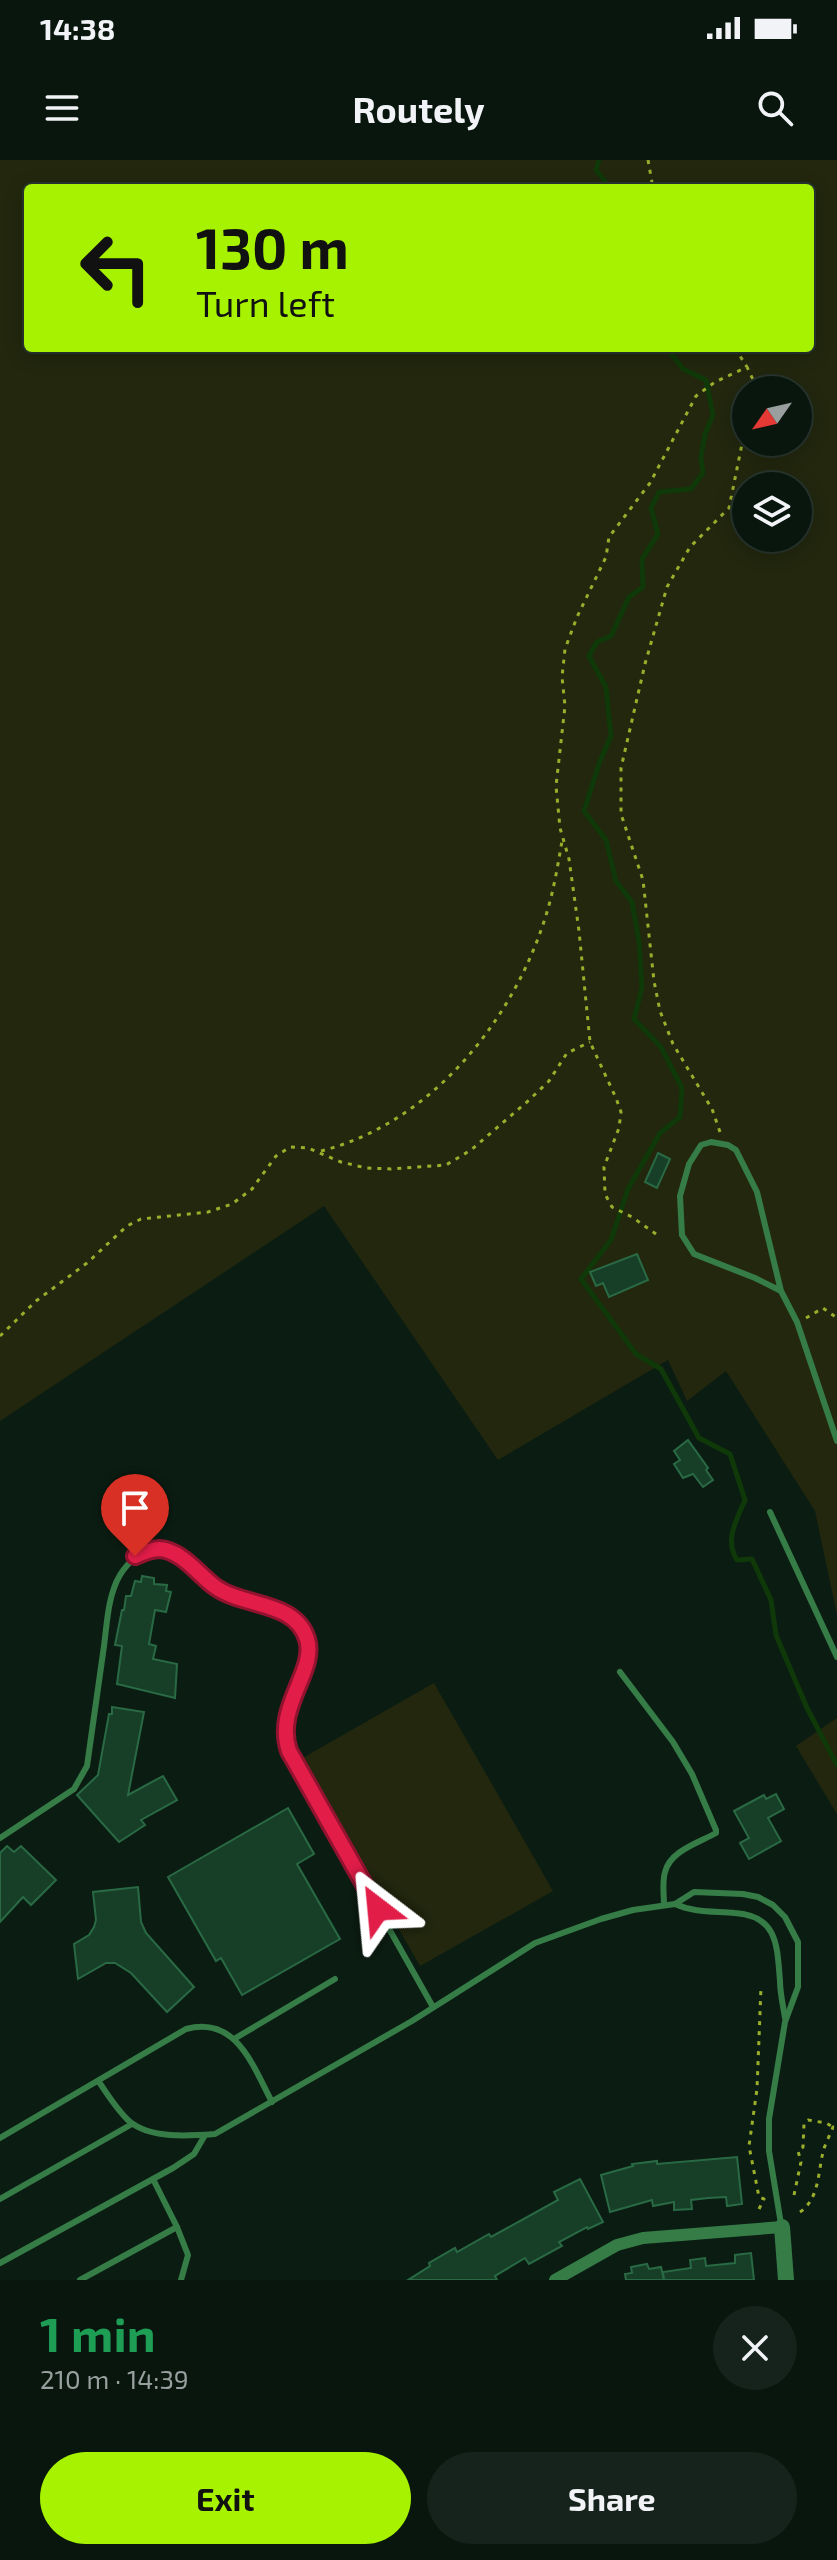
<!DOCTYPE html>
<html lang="en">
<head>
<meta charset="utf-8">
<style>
	body { margin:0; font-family:"Exo 2",sans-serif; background:#16231c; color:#f1f3f6; height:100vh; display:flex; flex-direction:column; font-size:30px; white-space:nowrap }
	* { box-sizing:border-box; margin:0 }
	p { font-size:26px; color:#989f9e }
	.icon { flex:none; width:44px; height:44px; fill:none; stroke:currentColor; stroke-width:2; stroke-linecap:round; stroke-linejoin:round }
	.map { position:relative; height:2120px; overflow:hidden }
	.side { display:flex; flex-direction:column; background:#08160e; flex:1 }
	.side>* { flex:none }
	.top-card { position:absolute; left:24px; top:24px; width:790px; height:168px; border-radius:8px; box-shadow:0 4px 20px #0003,0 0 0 2px #29352e; background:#a6f200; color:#111; overflow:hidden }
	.needle { width:52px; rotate:236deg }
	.controls { position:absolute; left:732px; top:216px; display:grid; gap:16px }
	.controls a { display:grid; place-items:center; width:80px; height:80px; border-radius:50%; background:#08160e; box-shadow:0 4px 20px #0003,0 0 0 2px #29352e; font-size:40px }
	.pin { position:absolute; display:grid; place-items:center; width:68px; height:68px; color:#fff; margin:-82px -34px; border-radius:50% 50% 50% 0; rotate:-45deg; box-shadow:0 0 8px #0007 }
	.pin .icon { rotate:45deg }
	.me { position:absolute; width:88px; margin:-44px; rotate:331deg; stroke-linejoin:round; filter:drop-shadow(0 0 6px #0008) }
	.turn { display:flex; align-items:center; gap:28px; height:168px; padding:0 40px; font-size:36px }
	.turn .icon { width:104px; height:104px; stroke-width:2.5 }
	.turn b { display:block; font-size:56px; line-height:68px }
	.round { display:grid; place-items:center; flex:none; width:84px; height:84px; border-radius:42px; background:#16231c }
	.overview { display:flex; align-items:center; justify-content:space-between; height:136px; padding:0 40px }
	h1 { font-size:48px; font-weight:700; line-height:60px; color:#1e9e55 }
	.action { display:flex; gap:16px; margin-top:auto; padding:16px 40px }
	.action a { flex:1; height:92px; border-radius:48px; background:#a6f200; color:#111; font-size:32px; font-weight:700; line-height:92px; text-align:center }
	.action a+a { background:#16231c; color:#f1f3f6 }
	.status { display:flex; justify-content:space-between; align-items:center; height:56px; padding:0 40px; background:#08160e; direction:ltr }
	.status svg { height:22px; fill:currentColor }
	header { display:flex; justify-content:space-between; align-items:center; height:104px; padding:0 40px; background:#08160e; font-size:36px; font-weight:700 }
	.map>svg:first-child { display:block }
	.green { fill:#22270e; fill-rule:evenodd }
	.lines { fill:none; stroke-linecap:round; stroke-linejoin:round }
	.stream { stroke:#0f3908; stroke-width:5 }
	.building { fill:#173e27; stroke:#296a44; stroke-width:2 }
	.path { stroke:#9aae2c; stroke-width:3; stroke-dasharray:4 6; stroke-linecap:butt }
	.service { stroke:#367c47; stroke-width:6 }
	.minor { stroke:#367c47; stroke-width:12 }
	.tertiary { stroke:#367c47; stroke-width:16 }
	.route-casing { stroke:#92132f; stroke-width:20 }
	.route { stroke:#e11d48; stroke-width:14 }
</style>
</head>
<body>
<div class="status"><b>14:38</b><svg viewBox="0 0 49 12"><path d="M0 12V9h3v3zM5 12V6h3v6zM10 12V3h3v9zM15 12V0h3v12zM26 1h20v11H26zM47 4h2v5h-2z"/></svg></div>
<header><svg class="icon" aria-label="menu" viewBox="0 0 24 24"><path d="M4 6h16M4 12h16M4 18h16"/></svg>Routely<svg class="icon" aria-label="search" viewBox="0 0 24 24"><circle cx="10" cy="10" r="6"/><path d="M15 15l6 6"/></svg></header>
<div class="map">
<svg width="837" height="2120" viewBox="0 0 837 2120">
	<rect width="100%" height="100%" fill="#0b1d12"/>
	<g class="green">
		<path d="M0,0H837V1455L815,1351L726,1211L687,1241L668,1200L498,1300L324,1046L0,1261ZM28,28H810V188H28ZM746,230H798V282H746ZM746,326H798V378H746Z"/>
		<path d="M434,1523L553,1731L420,1806L301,1599Z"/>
		<path d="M837,1558V1654L796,1586Z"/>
	</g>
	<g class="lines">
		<g class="stream">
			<path d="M599,0L596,10L608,25V28"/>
			<path d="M667,188L683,209L706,220L713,255L705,274L701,297L703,313L691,329L659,332L651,348L658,374L642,399L643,427L629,437L611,476L597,482L589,496L606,527L611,576L600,601L584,651L606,680L616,721L632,742L639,781L642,828L634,859L661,887L682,928L680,957L660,973L628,1029L611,1080L581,1119L636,1194L661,1209L699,1278L730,1294L745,1340C737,1359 724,1380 737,1400L752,1399L771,1440L776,1475L807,1548L837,1605"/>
		</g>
	</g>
	<g class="building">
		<path d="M658,993L670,999L657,1028L645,1022Z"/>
		<path d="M637,1094L648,1120L609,1137L603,1123L596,1126L590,1112Z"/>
		<path d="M688,1280L708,1308L706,1310L713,1320L703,1327L693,1314L683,1318L674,1304L680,1300L674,1291Z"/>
		<path d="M142,1416L154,1418V1424L167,1425L166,1431L171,1432L166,1452L155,1450L149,1484L156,1486L153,1499L177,1504L175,1538L117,1524L122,1486L115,1485L122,1450H124L126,1436H131L135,1421L141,1422Z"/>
		<path d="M112,1547L144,1552L128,1635L163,1616L177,1640L141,1660L145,1665L119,1682L77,1635L98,1615L109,1554H112Z"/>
		<path d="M776,1634L784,1649L768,1658L781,1681L749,1699L740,1683L749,1678L734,1651L764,1635L766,1639Z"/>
		<path d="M288,1648L314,1694L297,1704L340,1779L242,1835L221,1798L216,1801L168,1717Z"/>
		<path d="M7,1686L14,1692L21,1686L56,1720L31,1745L23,1737L0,1762V1693Z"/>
		<path d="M138,1727L141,1762L146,1773L194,1827L167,1852L131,1813L115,1803H106L78,1819L74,1784L89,1775L94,1767L96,1760L93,1732Z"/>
		<path d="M737,1997L742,2044L727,2046L726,2037L708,2038L691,2040L692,2049L674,2050V2042L653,2046L652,2040L610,2052L601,2015L633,2006L632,2004L657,2001V2004Z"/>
		<path d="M580,2019L603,2062L588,2069L587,2067L559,2082L562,2086L529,2104L525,2098L495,2116L497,2120H408L430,2106L429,2103L455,2088L457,2092L489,2074L491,2077L558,2040L554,2032Z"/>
		<path d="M751,2093L754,2120H626L625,2114L632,2113L631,2107L647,2104L649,2109L661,2107L664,2120L663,2112L691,2108L690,2100L705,2098L706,2106L735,2103V2095Z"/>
	</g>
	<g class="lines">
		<g class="path">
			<path d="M648,0L653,28"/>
			<path d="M735,188L747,207"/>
			<path d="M720,972L712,949L673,884L660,851L654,821L643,720L621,654V608L645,504L667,427L690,387L729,348L743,279L746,274"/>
			<path d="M321,991C432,963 515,859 547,752C554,729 558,704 562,681"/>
			<path d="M656,1074L632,1057L612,1047L605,1034L604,1007L619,968L621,952L616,938L590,882L579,771L569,699L560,668L556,626L565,546L562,517L565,489L577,457L606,397L609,377L650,323L696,236L715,222L747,207L758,230"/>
			<path d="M806,1158L823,1148L837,1158"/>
			<path d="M0,1176L36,1141L87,1103L127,1066L141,1059L208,1052L232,1044L252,1029L276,996L290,987L308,988L341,1002L366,1008L391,1009L446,1005L471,990L528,941L549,921L567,893L590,882"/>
			<path d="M794,2035L801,2002L798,1991L803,1987L804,1964L808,1960L826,1963L833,1967"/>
			<path d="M759,2049L764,2039L759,2037L749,1986L757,1929L761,1827"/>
			<path d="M800,2052C819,2039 818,2013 823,1992C825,1984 830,1975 833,1967L837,1968"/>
		</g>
		<g class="service">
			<path d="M781,1131L755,1118L694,1094L682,1075L680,1036L689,1004L701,985L711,982L728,985L736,990L757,1032L781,1131L797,1162L837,1281"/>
			<path d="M770,1352L837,1497"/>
			<path d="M620,1512L673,1582L692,1614L716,1670V1673C698,1683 670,1691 665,1712C662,1722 664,1735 664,1745"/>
			<path d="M0,1678L74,1629L87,1606C93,1566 98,1526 104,1486C107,1463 108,1435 120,1415C128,1402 142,1389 158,1389C182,1389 200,1416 218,1428C242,1444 290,1444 303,1469C322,1505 274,1546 289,1591L433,1847"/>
			<path d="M675,1744C695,1753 714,1751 735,1753C778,1756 777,1786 780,1821C780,1833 783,1845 785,1858"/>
			<path d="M234,1879L335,1819"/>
			<path d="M99,1922C108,1935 117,1950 129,1961C150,1979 189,1976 215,1974L412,1861L535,1783L601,1759L633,1750L675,1744L694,1732L743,1734L758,1737L773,1745L785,1757L798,1782V1827L785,1862L769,1959V1991L781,2064"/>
			<path d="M0,1978L186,1869C236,1855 253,1906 272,1942"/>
			<path d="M153,2019L177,2067L188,2095L181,2120"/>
			<path d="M0,2039L132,1964"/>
			<path d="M0,2103L173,2008L194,1994L205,1975"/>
			<path d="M80,2120L177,2067"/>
		</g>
		<path class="minor" d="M555,2120L617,2085L643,2078L782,2067"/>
		<path class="tertiary" d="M782,2067L786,2120"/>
	</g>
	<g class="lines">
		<defs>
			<path id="route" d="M135,1396C142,1393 152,1389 159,1389C181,1390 198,1414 214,1426C243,1448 295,1440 307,1479C317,1511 274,1547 289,1591L378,1749"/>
		</defs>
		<use href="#route" class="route-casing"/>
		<use href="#route" class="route"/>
	</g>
</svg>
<div class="controls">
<a><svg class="needle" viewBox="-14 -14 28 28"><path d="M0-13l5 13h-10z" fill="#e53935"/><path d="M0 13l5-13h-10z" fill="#989f9e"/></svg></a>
<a><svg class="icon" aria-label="layers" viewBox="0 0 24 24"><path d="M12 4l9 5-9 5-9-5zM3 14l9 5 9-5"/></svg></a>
</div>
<div class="pin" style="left:135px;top:1396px;background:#d93025"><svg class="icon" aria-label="arrive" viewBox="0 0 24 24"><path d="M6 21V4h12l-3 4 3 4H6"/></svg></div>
<svg class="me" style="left:378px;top:1749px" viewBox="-20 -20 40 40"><path d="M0-17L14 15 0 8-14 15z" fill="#e11d48" stroke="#fff" stroke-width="4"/></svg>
<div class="top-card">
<div class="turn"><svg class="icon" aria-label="left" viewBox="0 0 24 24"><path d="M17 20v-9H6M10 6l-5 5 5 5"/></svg><div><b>130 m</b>Turn left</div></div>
</div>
</div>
<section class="side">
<div class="overview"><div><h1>1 min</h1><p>210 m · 14:39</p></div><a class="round"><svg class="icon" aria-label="close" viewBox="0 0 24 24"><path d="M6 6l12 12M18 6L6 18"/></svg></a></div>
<div class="action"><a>Exit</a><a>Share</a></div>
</section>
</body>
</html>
